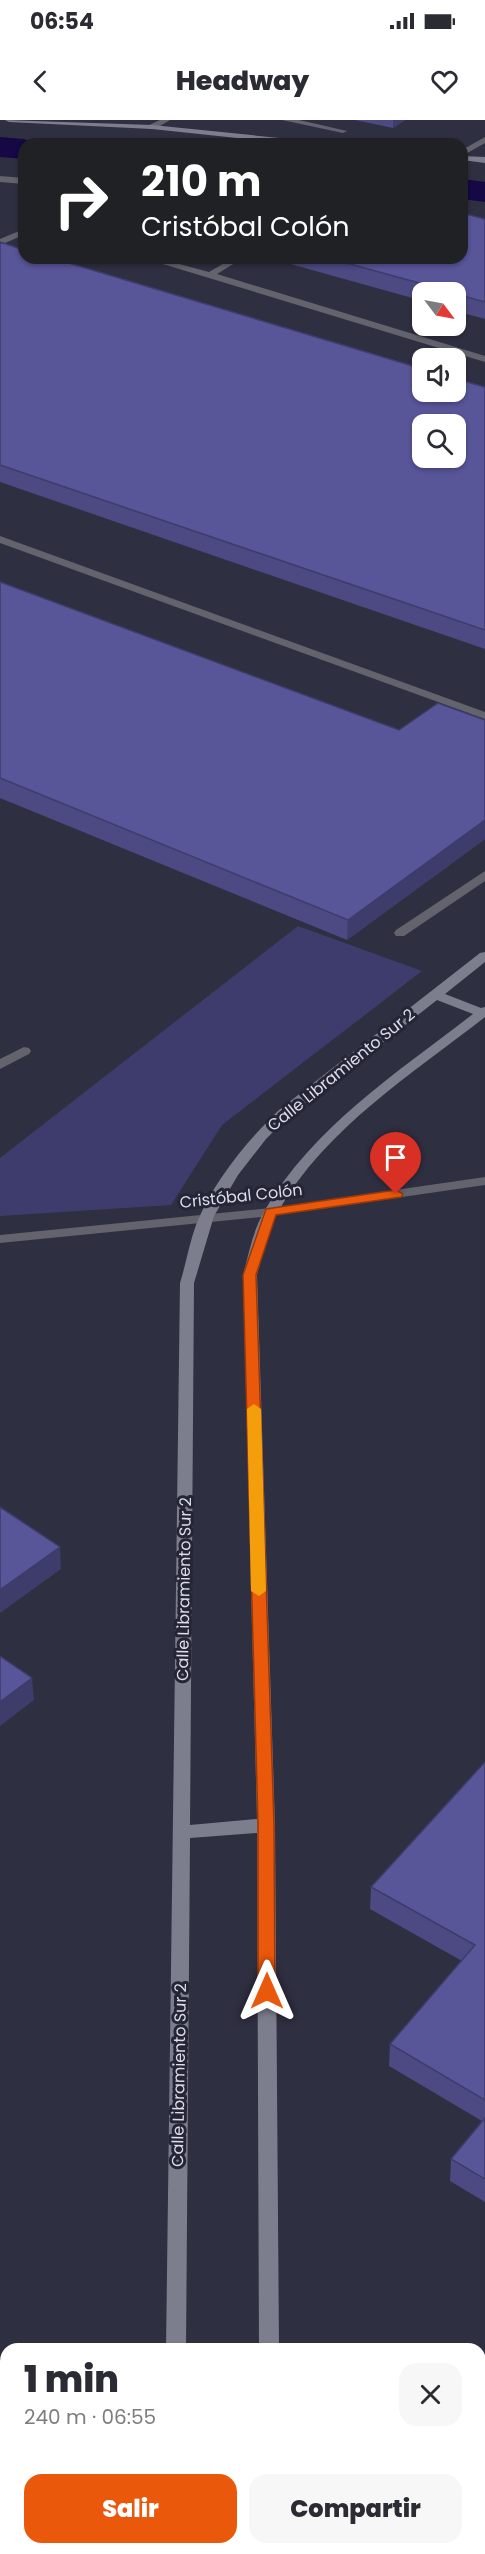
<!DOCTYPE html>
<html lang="es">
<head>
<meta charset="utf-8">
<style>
	body { margin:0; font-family:Poppins,sans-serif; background:#f7f7f7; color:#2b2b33; height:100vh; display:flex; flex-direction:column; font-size:22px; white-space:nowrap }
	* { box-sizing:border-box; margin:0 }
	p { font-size:20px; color:#7c7c81 }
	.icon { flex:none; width:33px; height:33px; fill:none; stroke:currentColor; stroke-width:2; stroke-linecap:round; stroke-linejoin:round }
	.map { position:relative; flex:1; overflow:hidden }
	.panel { position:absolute; left:0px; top:2223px; width:486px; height:212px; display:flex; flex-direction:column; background:#fff; border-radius:18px 18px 0 0; box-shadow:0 2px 4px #0004 }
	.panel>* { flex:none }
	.top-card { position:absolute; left:18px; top:18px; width:450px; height:126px; border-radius:18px; box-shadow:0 2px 4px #0004; background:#202124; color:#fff; overflow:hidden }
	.needle { width:39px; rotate:122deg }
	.buttons { position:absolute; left:412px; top:162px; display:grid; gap:12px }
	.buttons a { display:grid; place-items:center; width:54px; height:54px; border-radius:12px; background:#fff; box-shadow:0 2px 4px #0004; font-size:30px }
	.pin { position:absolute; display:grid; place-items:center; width:51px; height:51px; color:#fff; margin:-62px -26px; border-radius:50% 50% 50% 0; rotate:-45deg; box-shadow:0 0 6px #0007 }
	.pin .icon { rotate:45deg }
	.me { position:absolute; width:66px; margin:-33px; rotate:0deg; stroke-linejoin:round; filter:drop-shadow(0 0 4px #0008) }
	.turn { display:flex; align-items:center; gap:21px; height:126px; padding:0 24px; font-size:27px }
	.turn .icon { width:78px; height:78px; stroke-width:2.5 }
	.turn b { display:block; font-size:42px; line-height:51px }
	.round { display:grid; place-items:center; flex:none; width:63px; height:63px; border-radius:18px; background:#f7f7f7 }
	.summary { display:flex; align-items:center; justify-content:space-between; height:102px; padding:0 24px }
	h1 { font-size:36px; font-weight:800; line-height:45px }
	.cta { display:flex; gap:12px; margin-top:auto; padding:12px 24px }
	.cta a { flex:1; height:69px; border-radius:18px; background:#ea580c; color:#fff; font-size:24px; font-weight:800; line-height:69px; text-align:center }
	.cta a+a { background:#f7f7f7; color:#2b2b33 }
	.status { display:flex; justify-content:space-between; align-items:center; height:42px; padding:0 30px; background:#fff; direction:ltr }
	.status svg { height:16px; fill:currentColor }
	header { display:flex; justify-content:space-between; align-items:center; height:78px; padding:0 24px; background:#fff; font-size:27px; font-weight:800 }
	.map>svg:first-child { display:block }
	.green { fill:#3e3c6d }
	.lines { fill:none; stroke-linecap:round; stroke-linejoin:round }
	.river { fill:#160745; fill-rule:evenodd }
	.service { fill:#62636c; fill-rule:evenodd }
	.minor { fill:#62636c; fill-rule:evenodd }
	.secondary { fill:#7d7e8d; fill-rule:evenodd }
	.wall { fill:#4c4983 }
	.shaded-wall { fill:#3e3c6a }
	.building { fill:#585598; stroke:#3e3c6a; stroke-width:1.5; fill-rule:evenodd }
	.route { fill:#ea580c; stroke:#983908; stroke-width:1.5 }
	.slow { fill:#f59e0b }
	.labels { text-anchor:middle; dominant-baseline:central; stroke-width:6; stroke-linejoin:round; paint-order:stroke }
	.street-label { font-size:16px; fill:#dcdde9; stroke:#252538 }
</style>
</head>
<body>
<div class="status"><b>06:54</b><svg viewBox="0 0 49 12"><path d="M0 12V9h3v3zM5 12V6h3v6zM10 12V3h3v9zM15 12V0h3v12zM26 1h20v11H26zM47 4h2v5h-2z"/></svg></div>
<header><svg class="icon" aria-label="back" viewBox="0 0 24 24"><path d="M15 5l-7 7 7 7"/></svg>Headway<svg class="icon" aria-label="heart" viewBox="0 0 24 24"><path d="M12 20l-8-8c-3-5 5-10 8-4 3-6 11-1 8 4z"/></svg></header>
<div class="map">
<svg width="485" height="2434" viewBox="0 0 485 2434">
	<rect width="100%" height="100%" fill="#2f2f42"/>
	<path class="green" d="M298,806L422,851L222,1005L171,1085L0,1096V1038Z"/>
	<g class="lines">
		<g class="river">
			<path d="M0,17L24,19L37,24H24V39L0,37Z"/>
			<path d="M462,59L485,62V82L462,79Z"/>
		</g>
		<g class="service">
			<path d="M160,0H170L155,9H149V5Z"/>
			<path d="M282,0H299L347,11L343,13Z"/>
			<path d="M485,17V23L462,36V30Z"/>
			<path d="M0,56L24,58V64L0,62Z"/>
			<path d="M24,109V115L0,125V119Z"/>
			<path d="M143,138H157L209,152L233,138H243L217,154L485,236V242Z"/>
			<path d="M0,416L485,592V599L0,423Z"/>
			<path d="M485,751V761L404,816H396L394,813L396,810Z"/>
			<path d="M24,927L29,928L31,931L29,934L0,949V939Z"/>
		</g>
		<g class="minor">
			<path d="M485,1057V1065L271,1096L0,1123V1115L271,1088Z"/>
			<path d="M485,2314V2339L480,2341V2316Z"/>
			<path d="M393,2428H417L414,2434H391Z"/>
		</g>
		<g class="secondary">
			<path d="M5,0L152,5L319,22L323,24H295L152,9L9,2Z"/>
			<path d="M462,36L485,37V43L462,40Z"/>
			<path d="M485,832V842L445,874L481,888L485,887V897C412,954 326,1008 279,1090C268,1110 263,1133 257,1155L275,1705L279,2229H259L257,1713L190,1718L186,2229H166L180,1163C186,1144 189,1124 196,1105C213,1062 246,1022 279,990L480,833ZM437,880L473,894C398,952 313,1007 265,1090C253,1110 249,1133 243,1155L257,1699L190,1705L194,1163L214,1096L238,1055L266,1019L289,996Z"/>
			<path d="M135,2428H157L156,2434H134Z"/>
			<path d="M252,2428H274L273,2434H251Z"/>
		</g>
	</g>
	<g class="wall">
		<path d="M355,0H405L393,8Z"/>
		<path d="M485,99V199L456,191V172H423V181L269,138H462Z"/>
		<path d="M0,122L485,267V529L0,362Z"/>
		<path d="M0,462L399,610L485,600V719L347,820L0,678Z"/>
		<path d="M485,1642V2082L450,2061L451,2039L482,2001L389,1946L390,1924L462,1841L370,1789L371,1767Z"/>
	</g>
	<g class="shaded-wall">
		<path d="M393,0H405L393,8Z"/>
		<path d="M485,700V719L347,820L348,800Z"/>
		<path d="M60,1427L61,1449L0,1493V1470Z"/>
		<path d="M32,1558L34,1580L0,1606V1582Z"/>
	</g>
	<g class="building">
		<path d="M462,93L485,99V182L456,174V172H452L328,138H462Z"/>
		<path d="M0,122L24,130V138H52L423,249V272H456V259L485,267V510L0,345ZM423,304H456V338H423Z"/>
		<path d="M0,462L399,610L438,583L485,600V700L348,800L0,658Z"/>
		<path d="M0,1387L60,1427L0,1470Z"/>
		<path d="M0,1536L32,1558L0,1582Z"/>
		<path d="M485,1642V1980L390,1924L475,1825L371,1767Z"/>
		<path d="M485,1998V2059L451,2039Z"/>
	</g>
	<path class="route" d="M396,1070L403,1074L401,1077L276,1095L256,1155L274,1704L275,1871L273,1876L267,1878L261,1876L258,1871V1704L243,1155L266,1089Z"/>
	<path class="slow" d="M254,1284L261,1289L266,1471L259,1476L251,1471L247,1289Z"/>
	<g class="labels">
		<g class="street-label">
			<text transform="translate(341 950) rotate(-39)">Calle Libramiento Sur 2</text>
			<text transform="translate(241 1076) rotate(-6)">Cristóbal Colón</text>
			<text transform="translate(184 1469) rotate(-89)">Calle Libramiento Sur 2</text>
			<text transform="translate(179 1955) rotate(-89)">Calle Libramiento Sur 2</text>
		</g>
	</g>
</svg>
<div class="buttons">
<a><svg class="needle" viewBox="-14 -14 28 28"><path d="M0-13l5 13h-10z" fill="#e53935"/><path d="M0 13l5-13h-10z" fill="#7c7c81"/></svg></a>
<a><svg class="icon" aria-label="sound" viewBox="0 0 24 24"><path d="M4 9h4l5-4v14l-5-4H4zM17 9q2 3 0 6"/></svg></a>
<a><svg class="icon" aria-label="search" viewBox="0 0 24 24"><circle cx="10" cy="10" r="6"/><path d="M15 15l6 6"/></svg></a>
</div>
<div class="pin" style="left:396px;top:1074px;background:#d93025"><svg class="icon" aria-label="arrive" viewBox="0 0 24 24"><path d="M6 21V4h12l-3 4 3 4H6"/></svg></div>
<svg class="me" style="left:267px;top:1871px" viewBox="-20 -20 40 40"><path d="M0-17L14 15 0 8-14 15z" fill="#ea580c" stroke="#fff" stroke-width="4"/></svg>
<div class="top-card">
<div class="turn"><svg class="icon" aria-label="right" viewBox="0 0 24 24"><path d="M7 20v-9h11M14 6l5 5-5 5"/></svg><div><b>210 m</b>Cristóbal Colón</div></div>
</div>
<section class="panel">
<div class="summary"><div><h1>1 min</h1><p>240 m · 06:55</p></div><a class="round"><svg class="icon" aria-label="close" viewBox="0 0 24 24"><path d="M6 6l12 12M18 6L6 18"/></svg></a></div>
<div class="cta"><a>Salir</a><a>Compartir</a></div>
</section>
</div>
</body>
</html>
